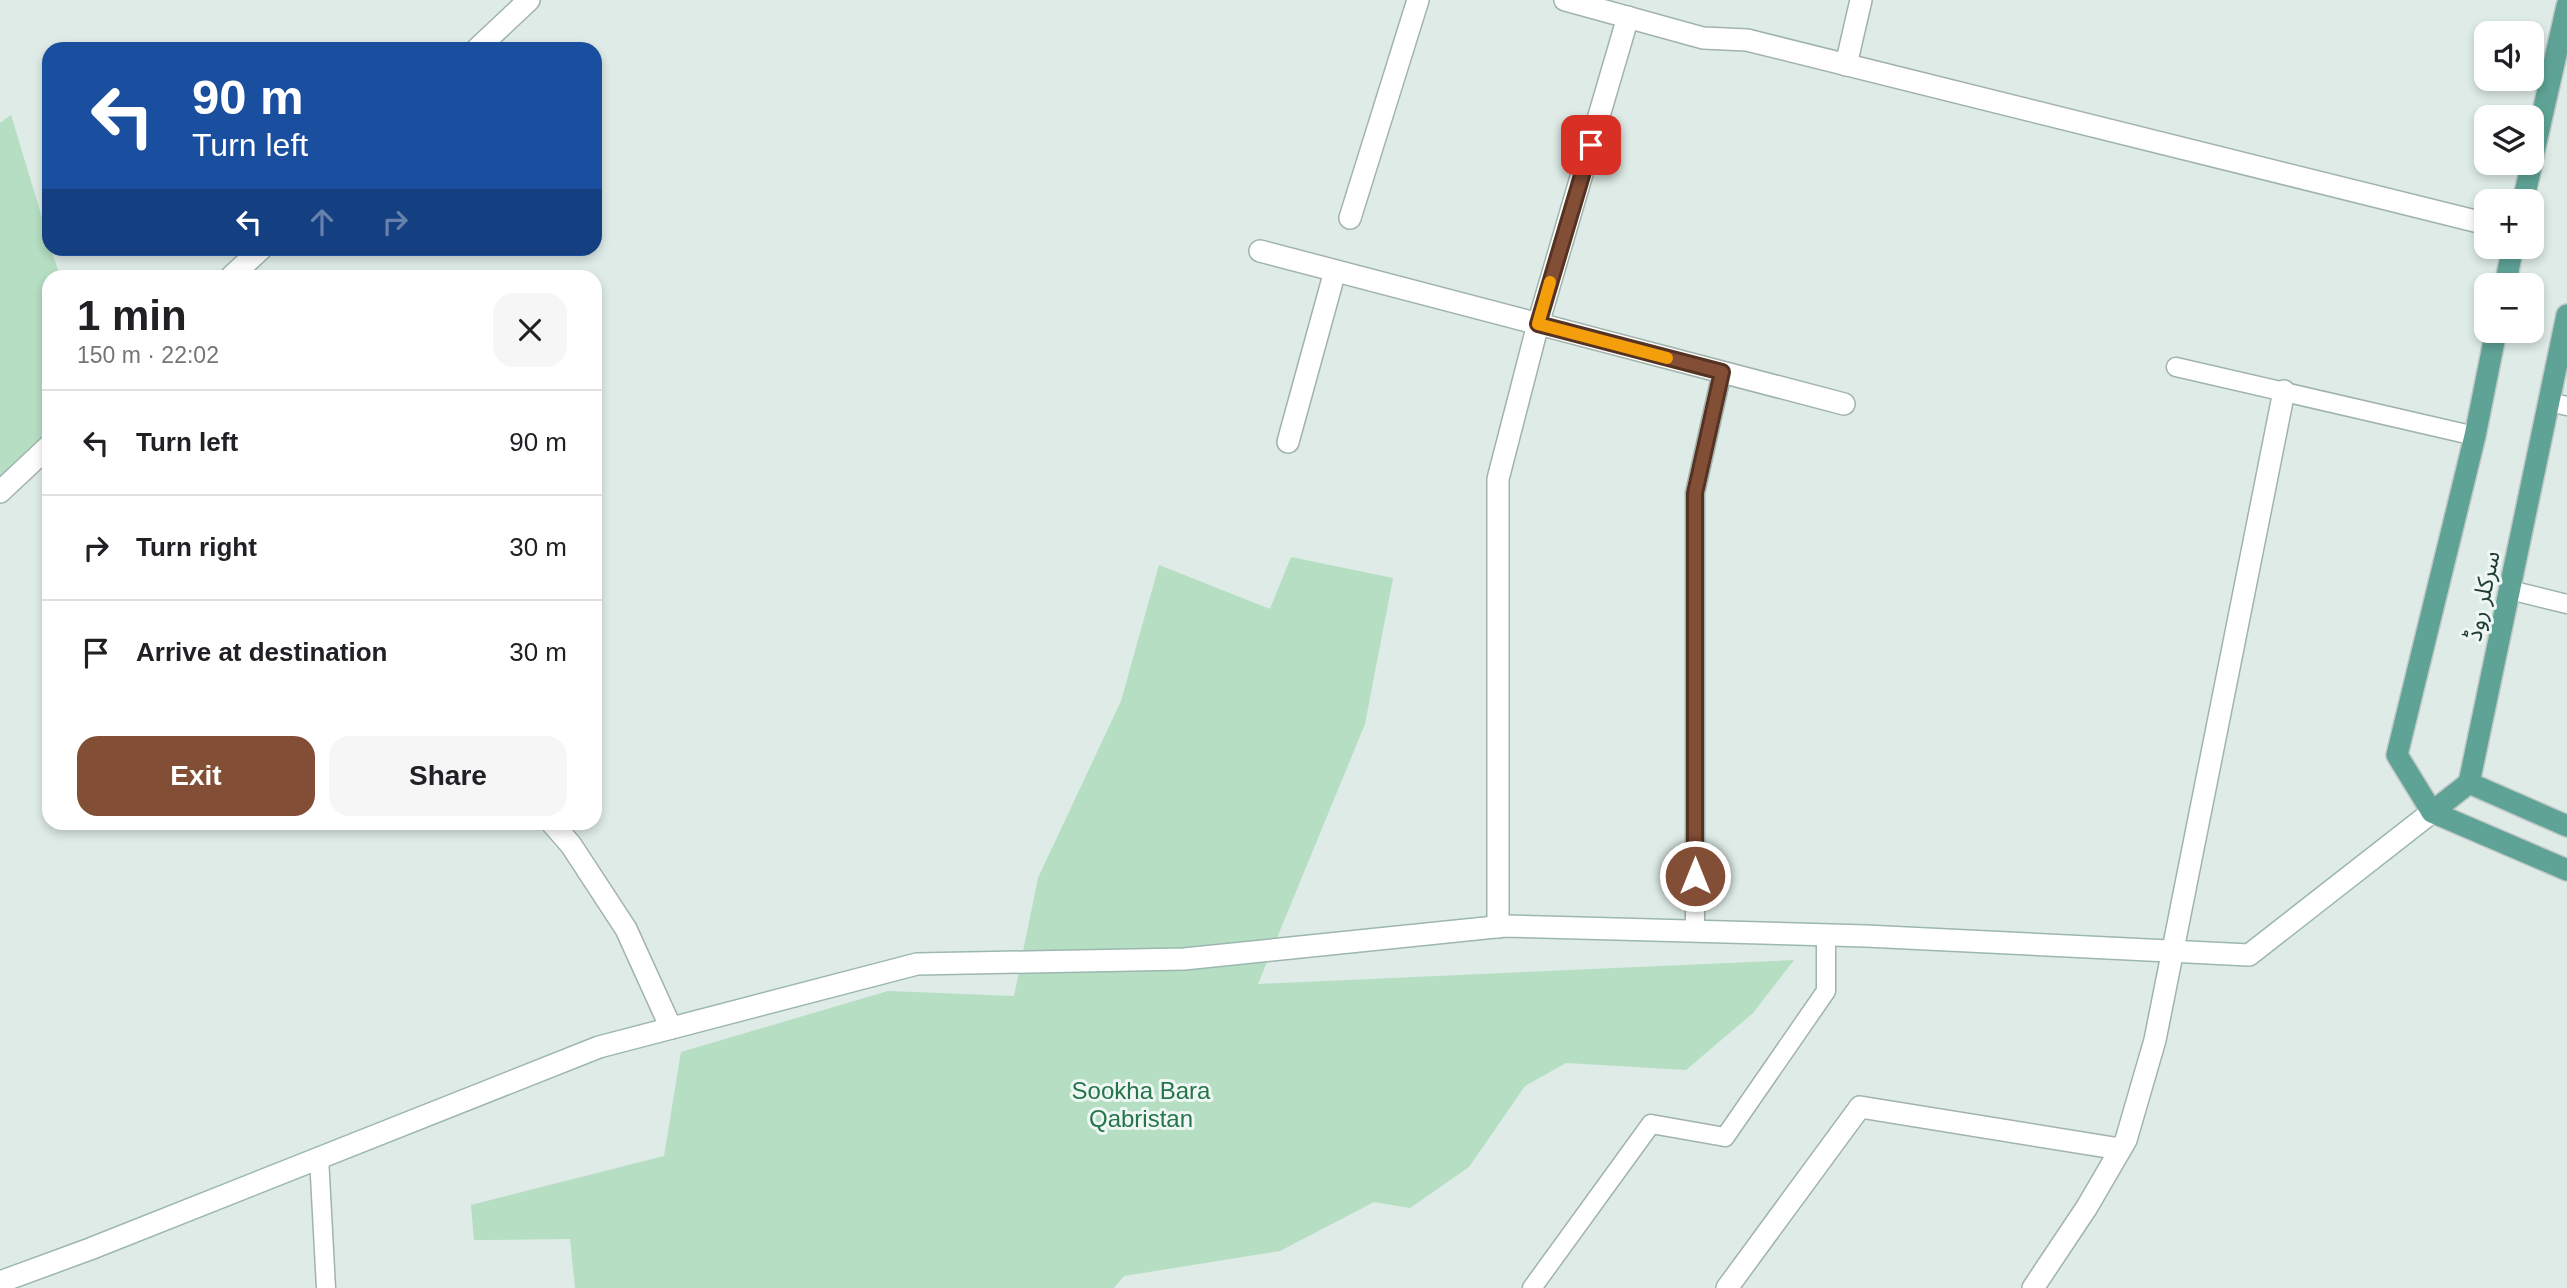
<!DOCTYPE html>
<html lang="en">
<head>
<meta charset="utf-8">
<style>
	body { margin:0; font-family:Arial,"Noto Sans Arabic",sans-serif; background:#f6f6f6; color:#202124; height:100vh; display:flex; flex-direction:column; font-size:26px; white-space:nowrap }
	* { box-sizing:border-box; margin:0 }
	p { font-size:23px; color:#757577 }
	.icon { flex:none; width:38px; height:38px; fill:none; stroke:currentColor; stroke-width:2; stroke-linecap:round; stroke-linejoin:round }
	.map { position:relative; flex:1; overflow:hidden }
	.drawer { position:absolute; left:42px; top:270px; width:560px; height:560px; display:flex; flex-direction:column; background:#fff; border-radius:21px; box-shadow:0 4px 10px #0003 }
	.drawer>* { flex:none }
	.banner { position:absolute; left:42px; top:42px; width:560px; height:214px; border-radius:21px; box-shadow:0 4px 10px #0003; background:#1a4fa0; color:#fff; overflow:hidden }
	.controls { position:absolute; left:2474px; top:21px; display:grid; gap:14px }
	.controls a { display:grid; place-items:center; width:70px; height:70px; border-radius:14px; background:#fff; box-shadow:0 4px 10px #0003; font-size:35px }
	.pin { position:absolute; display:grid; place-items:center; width:60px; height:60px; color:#fff; margin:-30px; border-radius:14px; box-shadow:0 4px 10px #0006 }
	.me { position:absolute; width:77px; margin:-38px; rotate:0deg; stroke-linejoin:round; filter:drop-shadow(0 0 5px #0008) }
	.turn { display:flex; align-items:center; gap:24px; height:147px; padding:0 35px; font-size:32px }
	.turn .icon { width:91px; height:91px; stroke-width:2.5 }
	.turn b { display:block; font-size:49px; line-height:60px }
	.lanes { display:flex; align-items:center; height:66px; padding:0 35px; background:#0003; justify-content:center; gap:35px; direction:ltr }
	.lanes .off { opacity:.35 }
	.round { display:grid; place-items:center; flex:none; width:74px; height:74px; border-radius:21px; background:#f6f6f6 }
	.overview { display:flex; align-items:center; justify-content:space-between; height:119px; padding:0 35px }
	h1 { font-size:42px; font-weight:800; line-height:52px }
	.cta { display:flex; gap:14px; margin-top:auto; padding:14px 35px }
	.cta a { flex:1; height:80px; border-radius:21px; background:#834e36; color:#fff; font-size:28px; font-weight:800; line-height:80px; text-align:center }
	.cta a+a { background:#f6f6f6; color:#202124 }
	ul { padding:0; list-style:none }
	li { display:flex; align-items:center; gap:21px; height:105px; padding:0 35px; border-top:2px solid #e0e0e0 }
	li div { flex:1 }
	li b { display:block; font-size:26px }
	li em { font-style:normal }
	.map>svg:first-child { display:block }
	.green { fill:#b5dec3 }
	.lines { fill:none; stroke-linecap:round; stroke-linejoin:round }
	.lane-casing { stroke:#a1b3ad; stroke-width:21 }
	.street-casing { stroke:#a1b3ad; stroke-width:24 }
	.secondary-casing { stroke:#9cb7af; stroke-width:24 }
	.primary-casing { stroke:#c0c8c6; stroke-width:24 }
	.lane { stroke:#fff; stroke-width:18 }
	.street { stroke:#fff; stroke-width:21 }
	.secondary { stroke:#fff; stroke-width:21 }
	.primary { stroke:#5fa397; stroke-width:21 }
	.route-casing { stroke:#553323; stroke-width:18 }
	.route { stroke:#834e36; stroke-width:12 }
	.slow { stroke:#f59e0b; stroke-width:12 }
	.labels { text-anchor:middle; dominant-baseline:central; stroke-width:6; stroke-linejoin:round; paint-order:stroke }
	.street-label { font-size:24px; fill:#1e3b35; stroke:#eef7f3 }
	.park-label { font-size:24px; fill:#26744a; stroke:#eef7f3 }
</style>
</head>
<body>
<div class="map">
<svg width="2567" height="1288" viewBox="0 0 2567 1288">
	<rect width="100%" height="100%" fill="#deebe6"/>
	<g class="green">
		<path d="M11,115L49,241V248L51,249L60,276H49V446L0,492V123Z"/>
		<path d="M1291,557L1393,578L1365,724L1258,984L1794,960L1753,1013L1686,1070L1566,1063L1525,1086L1469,1167L1410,1208L1374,1202L1280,1251L1124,1276L1114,1288H575L570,1239L474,1240L471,1205L664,1156L681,1052L888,991L1014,996L1038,878L1121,701L1159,565L1270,609Z"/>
	</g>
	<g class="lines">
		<defs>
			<g id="lane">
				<path d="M2176,367L2475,436"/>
				<path d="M2549,402L2567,406"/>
				<path d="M2510,590L2567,604"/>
				<path d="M1695,931V493L1722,372"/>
				<path d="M319,1157L326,1288"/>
				<path d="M1532,1288L1651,1124L1725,1137L1826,991V934"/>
			</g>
			<g id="street">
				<path d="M1565,0L1703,38L1747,40L2487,224"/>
				<path d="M477,49L529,0"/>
				<path d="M1846,65L1861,0"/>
				<path d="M1350,218L1418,0"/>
				<path d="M1260,251L1844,404"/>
				<path d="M232,276L262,248"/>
				<path d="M1288,442L1335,271"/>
				<path d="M0,492L49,446"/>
				<path d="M551,822L571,845L626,929L671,1028"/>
				<path d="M1498,927V479L1538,324L1628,17"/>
				<path d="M1727,1288L1860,1107L2120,1149"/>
				<path d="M2033,1288L2087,1207L2126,1140L2155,1040L2284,391"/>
			</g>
			<path id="secondary" d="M0,1282L90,1249L599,1047L917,964L1184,959L1505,926L1866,936L2249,955L2432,812"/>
			<g id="primary">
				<path d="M2532,160L2567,6"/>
				<path d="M2523,201L2532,163"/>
				<path d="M2505,285L2513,247"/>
				<path d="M2496,331L2475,436L2397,755L2432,812L2567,870"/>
				<path d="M2469,783L2567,315"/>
				<path d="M2469,783L2567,826"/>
				<path d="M2432,812L2469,783"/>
			</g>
		</defs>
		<use href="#lane" class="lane-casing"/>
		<use href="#street" class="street-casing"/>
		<use href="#secondary" class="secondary-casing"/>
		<use href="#primary" class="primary-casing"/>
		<use href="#lane" class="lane"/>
		<use href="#street" class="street"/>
		<use href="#secondary" class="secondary"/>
		<use href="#primary" class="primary"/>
	</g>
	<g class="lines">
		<defs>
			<path id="route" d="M1591,145L1538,324L1722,372L1695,493V876"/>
		</defs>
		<use href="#route" class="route-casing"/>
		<use href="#route" class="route"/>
		<path class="slow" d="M1550,282L1538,324L1667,358"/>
	</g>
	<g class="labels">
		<g class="street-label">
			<text transform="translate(2482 596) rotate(-78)">سرکلر روڈ</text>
		</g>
		<g class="park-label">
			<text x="1141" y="1090">Sookha Bara<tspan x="1141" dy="28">Qabristan</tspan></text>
		</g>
	</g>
</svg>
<div class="controls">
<a><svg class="icon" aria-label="sound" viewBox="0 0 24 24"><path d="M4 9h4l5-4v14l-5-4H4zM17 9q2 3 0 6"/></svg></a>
<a><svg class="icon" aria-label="layers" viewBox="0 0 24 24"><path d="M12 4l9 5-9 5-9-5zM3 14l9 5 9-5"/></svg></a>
<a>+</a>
<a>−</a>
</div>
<div class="pin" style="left:1591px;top:145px;background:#d93025"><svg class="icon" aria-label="arrive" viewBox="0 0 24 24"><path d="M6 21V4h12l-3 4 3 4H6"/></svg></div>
<svg class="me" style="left:1695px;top:876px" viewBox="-20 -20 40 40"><circle r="17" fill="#834e36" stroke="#fff" stroke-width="3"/><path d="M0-11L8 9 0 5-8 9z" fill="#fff"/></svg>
<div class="banner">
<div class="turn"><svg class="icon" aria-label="left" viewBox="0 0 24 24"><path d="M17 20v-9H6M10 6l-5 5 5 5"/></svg><div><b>90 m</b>Turn left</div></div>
<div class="lanes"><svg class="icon" aria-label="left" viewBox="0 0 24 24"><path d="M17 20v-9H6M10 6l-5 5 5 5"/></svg><svg class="icon off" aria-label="ahead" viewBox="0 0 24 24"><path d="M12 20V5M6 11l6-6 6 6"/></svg><svg class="icon off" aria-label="right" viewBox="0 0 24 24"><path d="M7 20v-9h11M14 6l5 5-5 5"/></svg></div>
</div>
<section class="drawer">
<div class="overview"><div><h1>1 min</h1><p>150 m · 22:02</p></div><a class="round"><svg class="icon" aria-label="close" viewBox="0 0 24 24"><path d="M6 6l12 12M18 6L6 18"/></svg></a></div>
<ul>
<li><svg class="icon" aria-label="left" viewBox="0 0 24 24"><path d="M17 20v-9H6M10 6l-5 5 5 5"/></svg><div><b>Turn left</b></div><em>90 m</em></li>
<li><svg class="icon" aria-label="right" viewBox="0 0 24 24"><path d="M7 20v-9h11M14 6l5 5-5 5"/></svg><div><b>Turn right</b></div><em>30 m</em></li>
<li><svg class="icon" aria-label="arrive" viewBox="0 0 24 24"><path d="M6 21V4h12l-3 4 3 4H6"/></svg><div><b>Arrive at destination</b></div><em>30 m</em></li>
</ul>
<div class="cta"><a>Exit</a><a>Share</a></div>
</section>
</div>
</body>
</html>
